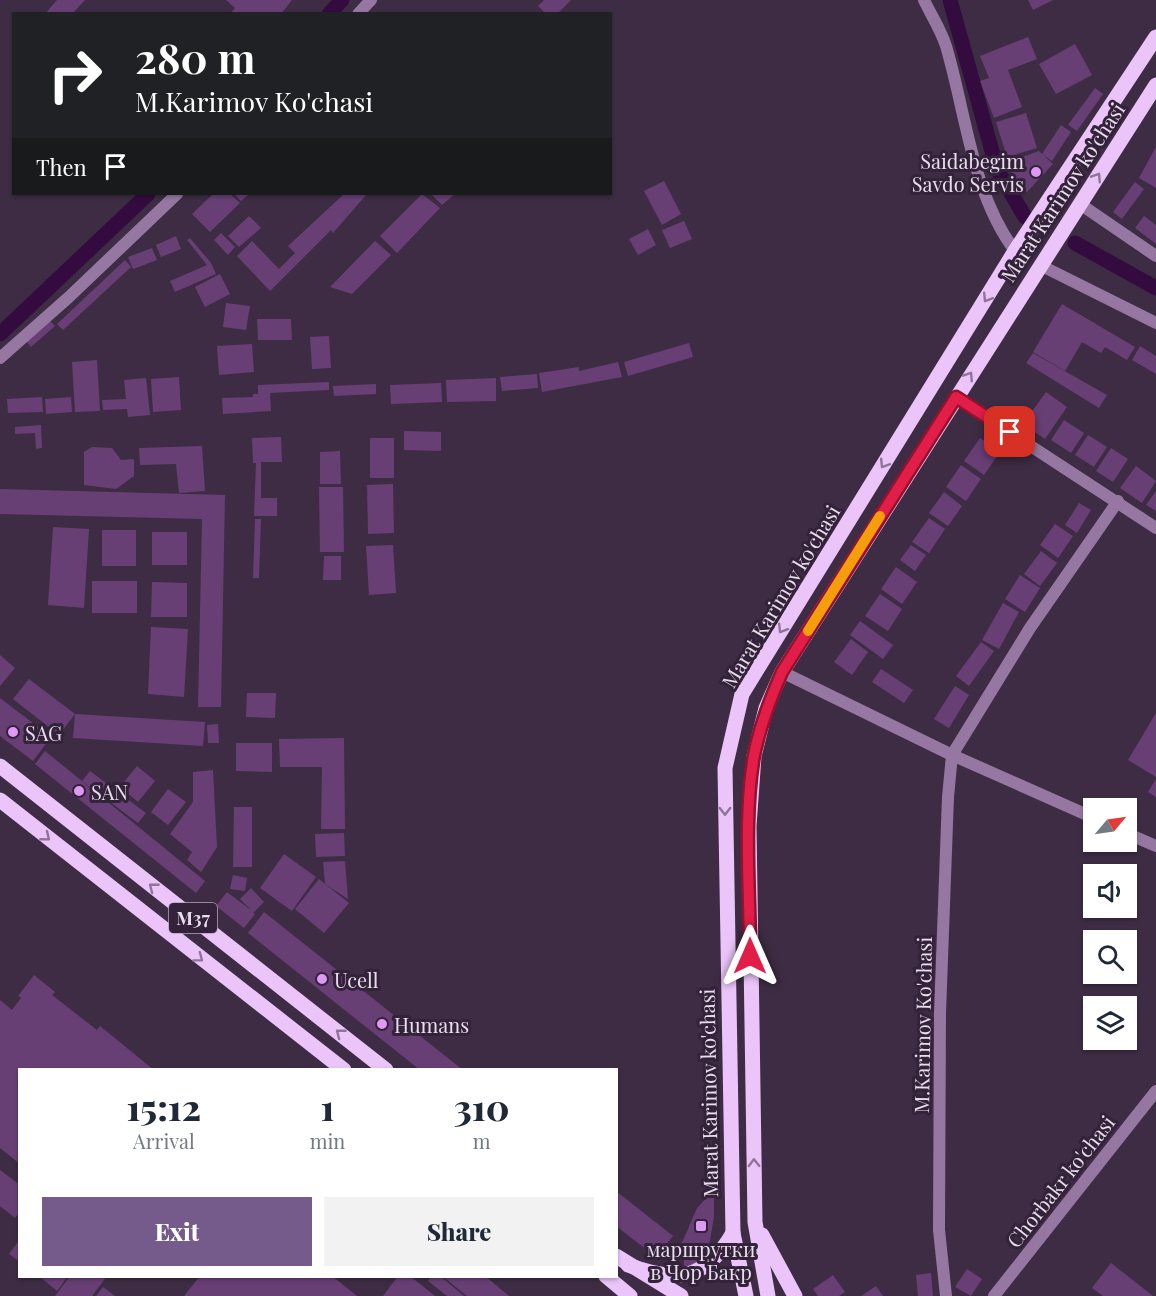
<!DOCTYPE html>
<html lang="en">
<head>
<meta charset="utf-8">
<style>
	body { margin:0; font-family:"Playfair Display",serif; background:#f2f2f3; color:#1f2937; height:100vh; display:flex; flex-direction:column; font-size:22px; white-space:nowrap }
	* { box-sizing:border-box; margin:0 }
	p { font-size:20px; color:#747a83 }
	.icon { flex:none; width:33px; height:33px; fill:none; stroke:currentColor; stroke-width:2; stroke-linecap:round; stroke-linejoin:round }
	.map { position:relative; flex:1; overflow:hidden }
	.drawer { position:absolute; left:18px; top:1068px; width:600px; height:210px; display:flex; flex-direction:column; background:#fff; border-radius:0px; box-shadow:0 2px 4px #0004 }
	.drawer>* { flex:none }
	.banner { position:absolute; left:12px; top:12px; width:600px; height:183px; border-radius:0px; box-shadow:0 2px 4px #0004; background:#202124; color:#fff; overflow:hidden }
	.needle { width:39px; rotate:61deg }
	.buttons { position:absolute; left:1083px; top:798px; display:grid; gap:12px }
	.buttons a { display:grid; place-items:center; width:54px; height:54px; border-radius:0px; background:#fff; box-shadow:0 2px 4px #0004; font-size:30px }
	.pin { position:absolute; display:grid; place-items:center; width:51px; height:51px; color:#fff; margin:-26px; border-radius:12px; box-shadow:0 3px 9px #0006 }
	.me { position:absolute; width:66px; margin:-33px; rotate:0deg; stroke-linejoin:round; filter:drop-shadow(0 0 4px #0008) }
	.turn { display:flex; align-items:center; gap:21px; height:126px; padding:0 24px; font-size:27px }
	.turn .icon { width:78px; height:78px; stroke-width:2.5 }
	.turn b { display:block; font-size:42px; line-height:51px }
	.then { display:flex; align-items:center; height:57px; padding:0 24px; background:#0003; gap:12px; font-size:22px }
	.eta { display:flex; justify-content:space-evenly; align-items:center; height:102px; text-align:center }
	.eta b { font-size:36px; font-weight:800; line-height:42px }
	.button { display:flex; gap:12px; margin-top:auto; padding:12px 24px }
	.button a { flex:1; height:69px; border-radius:0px; background:#745b8c; color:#fff; font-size:24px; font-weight:800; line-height:69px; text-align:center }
	.button a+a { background:#f2f2f3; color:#1f2937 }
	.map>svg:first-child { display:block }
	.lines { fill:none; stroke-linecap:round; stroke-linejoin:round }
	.canal { stroke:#330b3f; stroke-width:15 }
	.building { fill:#683f75 }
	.minor { stroke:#9677a1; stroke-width:12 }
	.primary { stroke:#ebc5f9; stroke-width:15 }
	.oneway { stroke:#8f7499 }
	.route-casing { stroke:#92132f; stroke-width:15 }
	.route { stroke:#e11d48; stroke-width:10 }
	.slow { stroke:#f59e0b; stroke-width:10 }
	.poi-dot { fill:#dd99f4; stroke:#332239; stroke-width:2 }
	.labels { text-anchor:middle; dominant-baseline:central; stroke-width:6; stroke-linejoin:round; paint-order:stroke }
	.shield { fill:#332239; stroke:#b2a5b6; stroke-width:1.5 }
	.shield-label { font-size:18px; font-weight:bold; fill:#e8ddec }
	.poi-label { font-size:20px; fill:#e8ddec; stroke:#332239; text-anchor:start }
	.street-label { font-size:20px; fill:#e8ddec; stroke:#332239 }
</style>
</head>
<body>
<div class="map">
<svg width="1156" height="1296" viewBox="0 0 1156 1296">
	<rect width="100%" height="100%" fill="#3d2c43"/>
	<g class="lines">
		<g class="canal">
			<path d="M950,0L997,169L1025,217"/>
			<path d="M329,14L342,0"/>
			<path d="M1075,243L1156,288"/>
			<path d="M0,334L148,194"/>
		</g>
	</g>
	<g class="building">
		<path d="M57,0H85L72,14H45Z"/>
		<path d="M226,0H292L281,14H230L235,8Z"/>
		<path d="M544,0H571L557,14H546L538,6Z"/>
		<path d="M1028,0H1053L1033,10Z"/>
		<path d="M1028,37L1037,59L1008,70L1022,107L994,118L980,81L989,78L980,56Z"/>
		<path d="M1075,44L1092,75L1056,94L1039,64Z"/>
		<path d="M1095,88L1103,94L1077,131L1068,125Z"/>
		<path d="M1026,113L1037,148L1007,157L996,122Z"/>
		<path d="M1061,125L1071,132L1052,161L1043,155L1053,164L1027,192L1013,178L1008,162L1039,151L1042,154Z"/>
		<path d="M1156,147V188L1139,178Z"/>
		<path d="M664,181L681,214L662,225L644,191Z"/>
		<path d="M1135,182L1144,189L1122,219L1113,212Z"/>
		<path d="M213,194H230L240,203L210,232L192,214Z"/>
		<path d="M234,194H249L241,201Z"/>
		<path d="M344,194H367L333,233L331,230L270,291L237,256L252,241L279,269L295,253L288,246Z"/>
		<path d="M422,194L440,208L397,253L380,236Z"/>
		<path d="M431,194H455L442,205Z"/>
		<path d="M249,216L261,228L239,247L228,236Z"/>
		<path d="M1144,216L1156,225V244L1135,228Z"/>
		<path d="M684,221L692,239L670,248L662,230Z"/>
		<path d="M648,229L656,245L638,255L629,239Z"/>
		<path d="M221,233L235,247L228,255L214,240Z"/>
		<path d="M176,236L181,249L161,257L156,245Z"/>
		<path d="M190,238L211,263L216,274L175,292L170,281L207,265L187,240Z"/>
		<path d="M375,241L391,255L352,294L330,287Z"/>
		<path d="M152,248L157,260L133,269L128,257Z"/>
		<path d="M125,260L131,267L63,330L57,324Z"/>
		<path d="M220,274L230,294L205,307L195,287Z"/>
		<path d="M226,303L250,306L246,330L223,327Z"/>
		<path d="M1062,304L1135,347L1127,360L1105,347L1101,353L1082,342L1065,371L1033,352Z"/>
		<path d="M257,319H291L292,340H258Z"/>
		<path d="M50,321L55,326L31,347L26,341Z"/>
		<path d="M329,336L331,368L312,369L310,337Z"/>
		<path d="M689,343L693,357L628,376L624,362Z"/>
		<path d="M252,344L254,372L219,375L217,346Z"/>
		<path d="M1140,346L1156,356V374L1132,360Z"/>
		<path d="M1033,353L1107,395L1099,408L1026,363Z"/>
		<path d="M97,360L100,411L75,412L72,362Z"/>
		<path d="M618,362L622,377L542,392L539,373L579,367V371Z"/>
		<path d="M537,374L538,388L502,391L500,377Z"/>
		<path d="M179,377L181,410L153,412L151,379Z"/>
		<path d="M146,378L150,415L128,417L127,409L103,410L102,400L126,399L124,380Z"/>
		<path d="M496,378V401L447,402L446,380Z"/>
		<path d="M329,382V390L270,393L271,411L223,414L222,398L253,397V394H258V385Z"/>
		<path d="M441,383L442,402L391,404L390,385Z"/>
		<path d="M376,384V394L334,396L333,386Z"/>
		<path d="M1046,392L1067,407L1045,439L1023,424Z"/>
		<path d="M42,397L43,412L8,413L7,399Z"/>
		<path d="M71,397L72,412L46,414L45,399Z"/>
		<path d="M1064,420L1084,433L1071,453L1051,440Z"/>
		<path d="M41,425L42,448L36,449L35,433L15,434V427Z"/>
		<path d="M404,431L441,432V451L404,450Z"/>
		<path d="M1088,435L1107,447L1094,467L1075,455Z"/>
		<path d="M281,437L282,462H261V498H277V516H254L256,463H253L252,438Z"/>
		<rect x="370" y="438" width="24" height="40"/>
		<path d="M980,438L1000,452L984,475L964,461Z"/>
		<path d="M202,446L205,491L179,493L176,464L140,465L139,448Z"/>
		<path d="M92,447L112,448L121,460L134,459V476L116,489L84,485V452Z"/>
		<path d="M1111,448L1128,459L1113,482L1096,471Z"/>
		<path d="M340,451L341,484H320V452Z"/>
		<path d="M961,465L981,479L966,501L946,487Z"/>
		<path d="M1136,466L1156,481L1142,503L1120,488Z"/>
		<path d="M393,484L394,533L368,534L367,485Z"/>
		<path d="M319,487H343L344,552H320Z"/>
		<path d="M0,489L225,495L221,707H198L202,519L0,514Z"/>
		<path d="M1156,491V511L1146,505Z"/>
		<path d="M944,492L962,506L948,526L929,513Z"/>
		<path d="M1079,503L1091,510L1077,533L1065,525Z"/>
		<path d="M929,518L945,529L929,553L912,542Z"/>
		<path d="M255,519H261L259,578H253Z"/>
		<path d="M1055,524L1073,536L1058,558L1040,545Z"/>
		<path d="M53,527L89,529L84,608L48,605Z"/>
		<rect x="102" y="530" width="34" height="36"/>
		<rect x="152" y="532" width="35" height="33"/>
		<path d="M393,545L396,593L369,595L366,546Z"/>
		<path d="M911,545L926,555L915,571L900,560Z"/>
		<path d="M1041,551L1057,563L1040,586L1024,574Z"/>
		<path d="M324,556H341V580H323Z"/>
		<path d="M896,567L917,582L902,604L881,589Z"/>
		<path d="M1020,575L1040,588L1025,612L1005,599Z"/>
		<rect x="92" y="581" width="45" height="32"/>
		<path d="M152,582L187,583V617H151Z"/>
		<path d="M880,594L902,609L888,631L865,616Z"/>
		<path d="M1003,603L1019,612L999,649L982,640Z"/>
		<path d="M860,621L893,645L883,659L850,635Z"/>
		<path d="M151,627L188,629L184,697L148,694Z"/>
		<path d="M851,639L868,652L852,675L834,662Z"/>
		<path d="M981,642L994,651L969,686L956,676Z"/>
		<path d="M0,655L15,668L0,686Z"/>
		<path d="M881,669L913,690L904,703L872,682Z"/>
		<path d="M29,679L75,714L59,735L13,699Z"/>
		<path d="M955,686L969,695L949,728L934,719Z"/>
		<path d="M247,693H276L275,718L246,717Z"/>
		<path d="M0,698L51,737L33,761L0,736Z"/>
		<path d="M1156,713V777L1128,760Z"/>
		<path d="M75,714L205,722L203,746L73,738Z"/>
		<path d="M218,724L219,743H208L207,725Z"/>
		<path d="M344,738L345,829H321L322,767H280L279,739Z"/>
		<path d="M236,743H272V772L236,771Z"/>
		<path d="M45,751L205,881L196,893L35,764Z"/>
		<path d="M137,766L155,781L138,802L120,787Z"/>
		<path d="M213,770L217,847L201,872L187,860L192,852L170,834L193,802V772Z"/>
		<path d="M90,771L146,813L138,823L82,781Z"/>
		<path d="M1156,779V797L1148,792Z"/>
		<path d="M168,789L186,802L168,825L151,812Z"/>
		<path d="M234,807H252V867H233Z"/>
		<path d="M344,833L345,856L316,857L315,834Z"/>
		<path d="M284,854L316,877L292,911L260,888Z"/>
		<path d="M345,861L348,899L325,884L323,862Z"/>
		<path d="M233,875L247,878L245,891L230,889Z"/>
		<path d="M319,879L349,903L324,933L295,909Z"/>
		<path d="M251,888L264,902L253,913L255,914L244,928L216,906L227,892L252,911L240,899Z"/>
		<path d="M264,912L463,1070H420L248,933Z"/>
		<path d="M34,975L55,992L52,995L97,1030L100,1026L154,1070H20V1164L0,1148V1000L12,1010L21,998L18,996Z"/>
		<path d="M0,1170L20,1185V1212L15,1218L0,1206Z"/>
		<path d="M714,1190V1217L708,1252L697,1264L684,1271V1259L677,1254L697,1208Z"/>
		<path d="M616,1191L673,1236L656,1257L616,1226Z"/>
		<path d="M20,1239V1262L9,1254Z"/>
		<path d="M1111,1263L1153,1296H1103L1092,1288Z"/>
		<path d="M967,1269L982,1279L971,1296L955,1287Z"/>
		<path d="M931,1273L933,1296H918L916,1275Z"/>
		<path d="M833,1275L845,1292L839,1296H818L813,1289Z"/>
		<path d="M39,1276H68L57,1291Z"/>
		<path d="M70,1276H107L92,1296H55Z"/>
		<path d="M200,1276H332L357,1296H184Z"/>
		<path d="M398,1276H410L435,1296H383Z"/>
		<path d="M431,1276H440L464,1296H447L428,1281Z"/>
		<path d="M442,1276H485L509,1296H467Z"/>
		<path d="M876,1286L883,1296H861Z"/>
		<path d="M103,1287L115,1296H96Z"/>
	</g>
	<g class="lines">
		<g class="minor">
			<path d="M924,0C931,15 941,30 946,46C966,113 972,194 1015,251"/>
			<path d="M358,14L371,0"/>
			<path d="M1080,204L1156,256"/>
			<path d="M1040,265L1156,323"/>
			<path d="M0,358L69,297L177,194"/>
			<path d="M956,397L1156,528"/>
			<path d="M782,672L952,755L1094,818"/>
			<path d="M1126,833L1156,846"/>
			<path d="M946,1296L939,1230L940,1013L948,797L952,755L1030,628L1118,501"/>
			<path d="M994,1296L1156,1091"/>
		</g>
		<g class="primary">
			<path d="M0,766L386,1070"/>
			<path d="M0,800L344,1070"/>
			<path d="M762,1235L795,1296"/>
			<path d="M616,1256L681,1296"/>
			<path d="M628,1265C676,1283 705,1281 733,1233"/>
			<path d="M606,1276L630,1296"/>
			<path d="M746,1296L733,1233L725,768L742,694L1015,251L1156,37"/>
			<path d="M768,1296L755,1222L749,826L754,756L766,708L782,672L1156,85"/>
		</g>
	</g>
	<defs><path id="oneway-chevron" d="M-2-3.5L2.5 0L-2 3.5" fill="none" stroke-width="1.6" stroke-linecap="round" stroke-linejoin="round" transform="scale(1.5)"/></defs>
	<g class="oneway">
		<use href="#oneway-chevron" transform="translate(1097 177) rotate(-57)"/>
		<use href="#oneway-chevron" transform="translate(987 298) rotate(122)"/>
		<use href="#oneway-chevron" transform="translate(969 376) rotate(-57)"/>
		<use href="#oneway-chevron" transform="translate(884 464) rotate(122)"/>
		<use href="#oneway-chevron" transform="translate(782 629) rotate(122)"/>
		<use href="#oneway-chevron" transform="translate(725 811) rotate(90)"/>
		<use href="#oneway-chevron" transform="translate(46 837) rotate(39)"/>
		<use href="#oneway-chevron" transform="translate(153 887) rotate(-142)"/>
		<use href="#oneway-chevron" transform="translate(199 958) rotate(37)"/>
		<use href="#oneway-chevron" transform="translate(340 1033) rotate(-142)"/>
		<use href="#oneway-chevron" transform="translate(754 1163) rotate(-91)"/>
	</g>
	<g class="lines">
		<defs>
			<path id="route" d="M750,956C750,890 743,820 754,755C760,726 770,699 782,672L956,397L1010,432"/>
		</defs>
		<use href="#route" class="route-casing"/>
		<use href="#route" class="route"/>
		<path class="slow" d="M808,631L880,516"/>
	</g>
	<g class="poi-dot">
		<circle cx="1036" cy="172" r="6"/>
		<circle cx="13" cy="732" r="6"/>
		<circle cx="79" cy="791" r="6"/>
		<circle cx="322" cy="979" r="6"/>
		<circle cx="382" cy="1024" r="6"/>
		<rect x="695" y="1220" width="12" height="12" rx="3"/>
	</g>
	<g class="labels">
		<rect class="shield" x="169" y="903" width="48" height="30" rx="4.5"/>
		<g class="shield-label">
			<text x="193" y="918">M37</text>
		</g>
		<g class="poi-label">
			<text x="1024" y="160" text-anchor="end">Saidabegim<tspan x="1024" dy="23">Savdo Servis</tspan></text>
			<text x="25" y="732">SAG</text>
			<text x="91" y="791">SAN</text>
			<text x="334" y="979">Ucell</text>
			<text x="394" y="1024">Humans</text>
			<text x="701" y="1248" text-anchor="middle">маршрутки<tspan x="701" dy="23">в Чор Бакр</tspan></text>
		</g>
		<g class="street-label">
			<text transform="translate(1062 192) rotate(-57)">Marat Karimov ko'chasi</text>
			<text transform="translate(780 596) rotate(-59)">Marat Karimov ko'chasi</text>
			<text transform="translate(922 1025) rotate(-89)">M.Karimov Ko'chasi</text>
			<text transform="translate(708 1093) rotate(-91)">Marat Karimov ko'chasi</text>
			<text transform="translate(1060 1181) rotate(-52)">Chorbakr ko'chasi</text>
		</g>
	</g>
</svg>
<div class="buttons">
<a><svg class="needle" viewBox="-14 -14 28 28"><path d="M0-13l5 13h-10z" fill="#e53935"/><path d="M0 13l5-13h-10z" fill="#747a83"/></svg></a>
<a><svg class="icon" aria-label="sound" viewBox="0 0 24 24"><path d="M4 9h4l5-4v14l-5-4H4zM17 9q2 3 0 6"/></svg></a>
<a><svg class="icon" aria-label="search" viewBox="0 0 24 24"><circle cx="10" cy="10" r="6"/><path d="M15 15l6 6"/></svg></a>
<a><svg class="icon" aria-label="layers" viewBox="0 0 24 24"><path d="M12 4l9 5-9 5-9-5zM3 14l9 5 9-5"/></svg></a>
</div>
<div class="pin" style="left:1010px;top:432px;background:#d93025"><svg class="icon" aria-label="arrive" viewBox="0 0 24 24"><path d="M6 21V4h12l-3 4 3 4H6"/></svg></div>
<svg class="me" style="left:750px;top:956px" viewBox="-20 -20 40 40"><path d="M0-17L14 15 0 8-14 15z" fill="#e11d48" stroke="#fff" stroke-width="4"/></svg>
<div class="banner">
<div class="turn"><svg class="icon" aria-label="right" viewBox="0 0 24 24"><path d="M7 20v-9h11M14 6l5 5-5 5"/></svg><div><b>280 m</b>M.Karimov Ko'chasi</div></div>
<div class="then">Then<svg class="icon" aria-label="arrive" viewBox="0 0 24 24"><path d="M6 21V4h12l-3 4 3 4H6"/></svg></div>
</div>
<section class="drawer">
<div class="eta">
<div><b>15:12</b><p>Arrival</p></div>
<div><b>1</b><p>min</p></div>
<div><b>310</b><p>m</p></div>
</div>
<div class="button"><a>Exit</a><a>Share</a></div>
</section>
</div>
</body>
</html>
